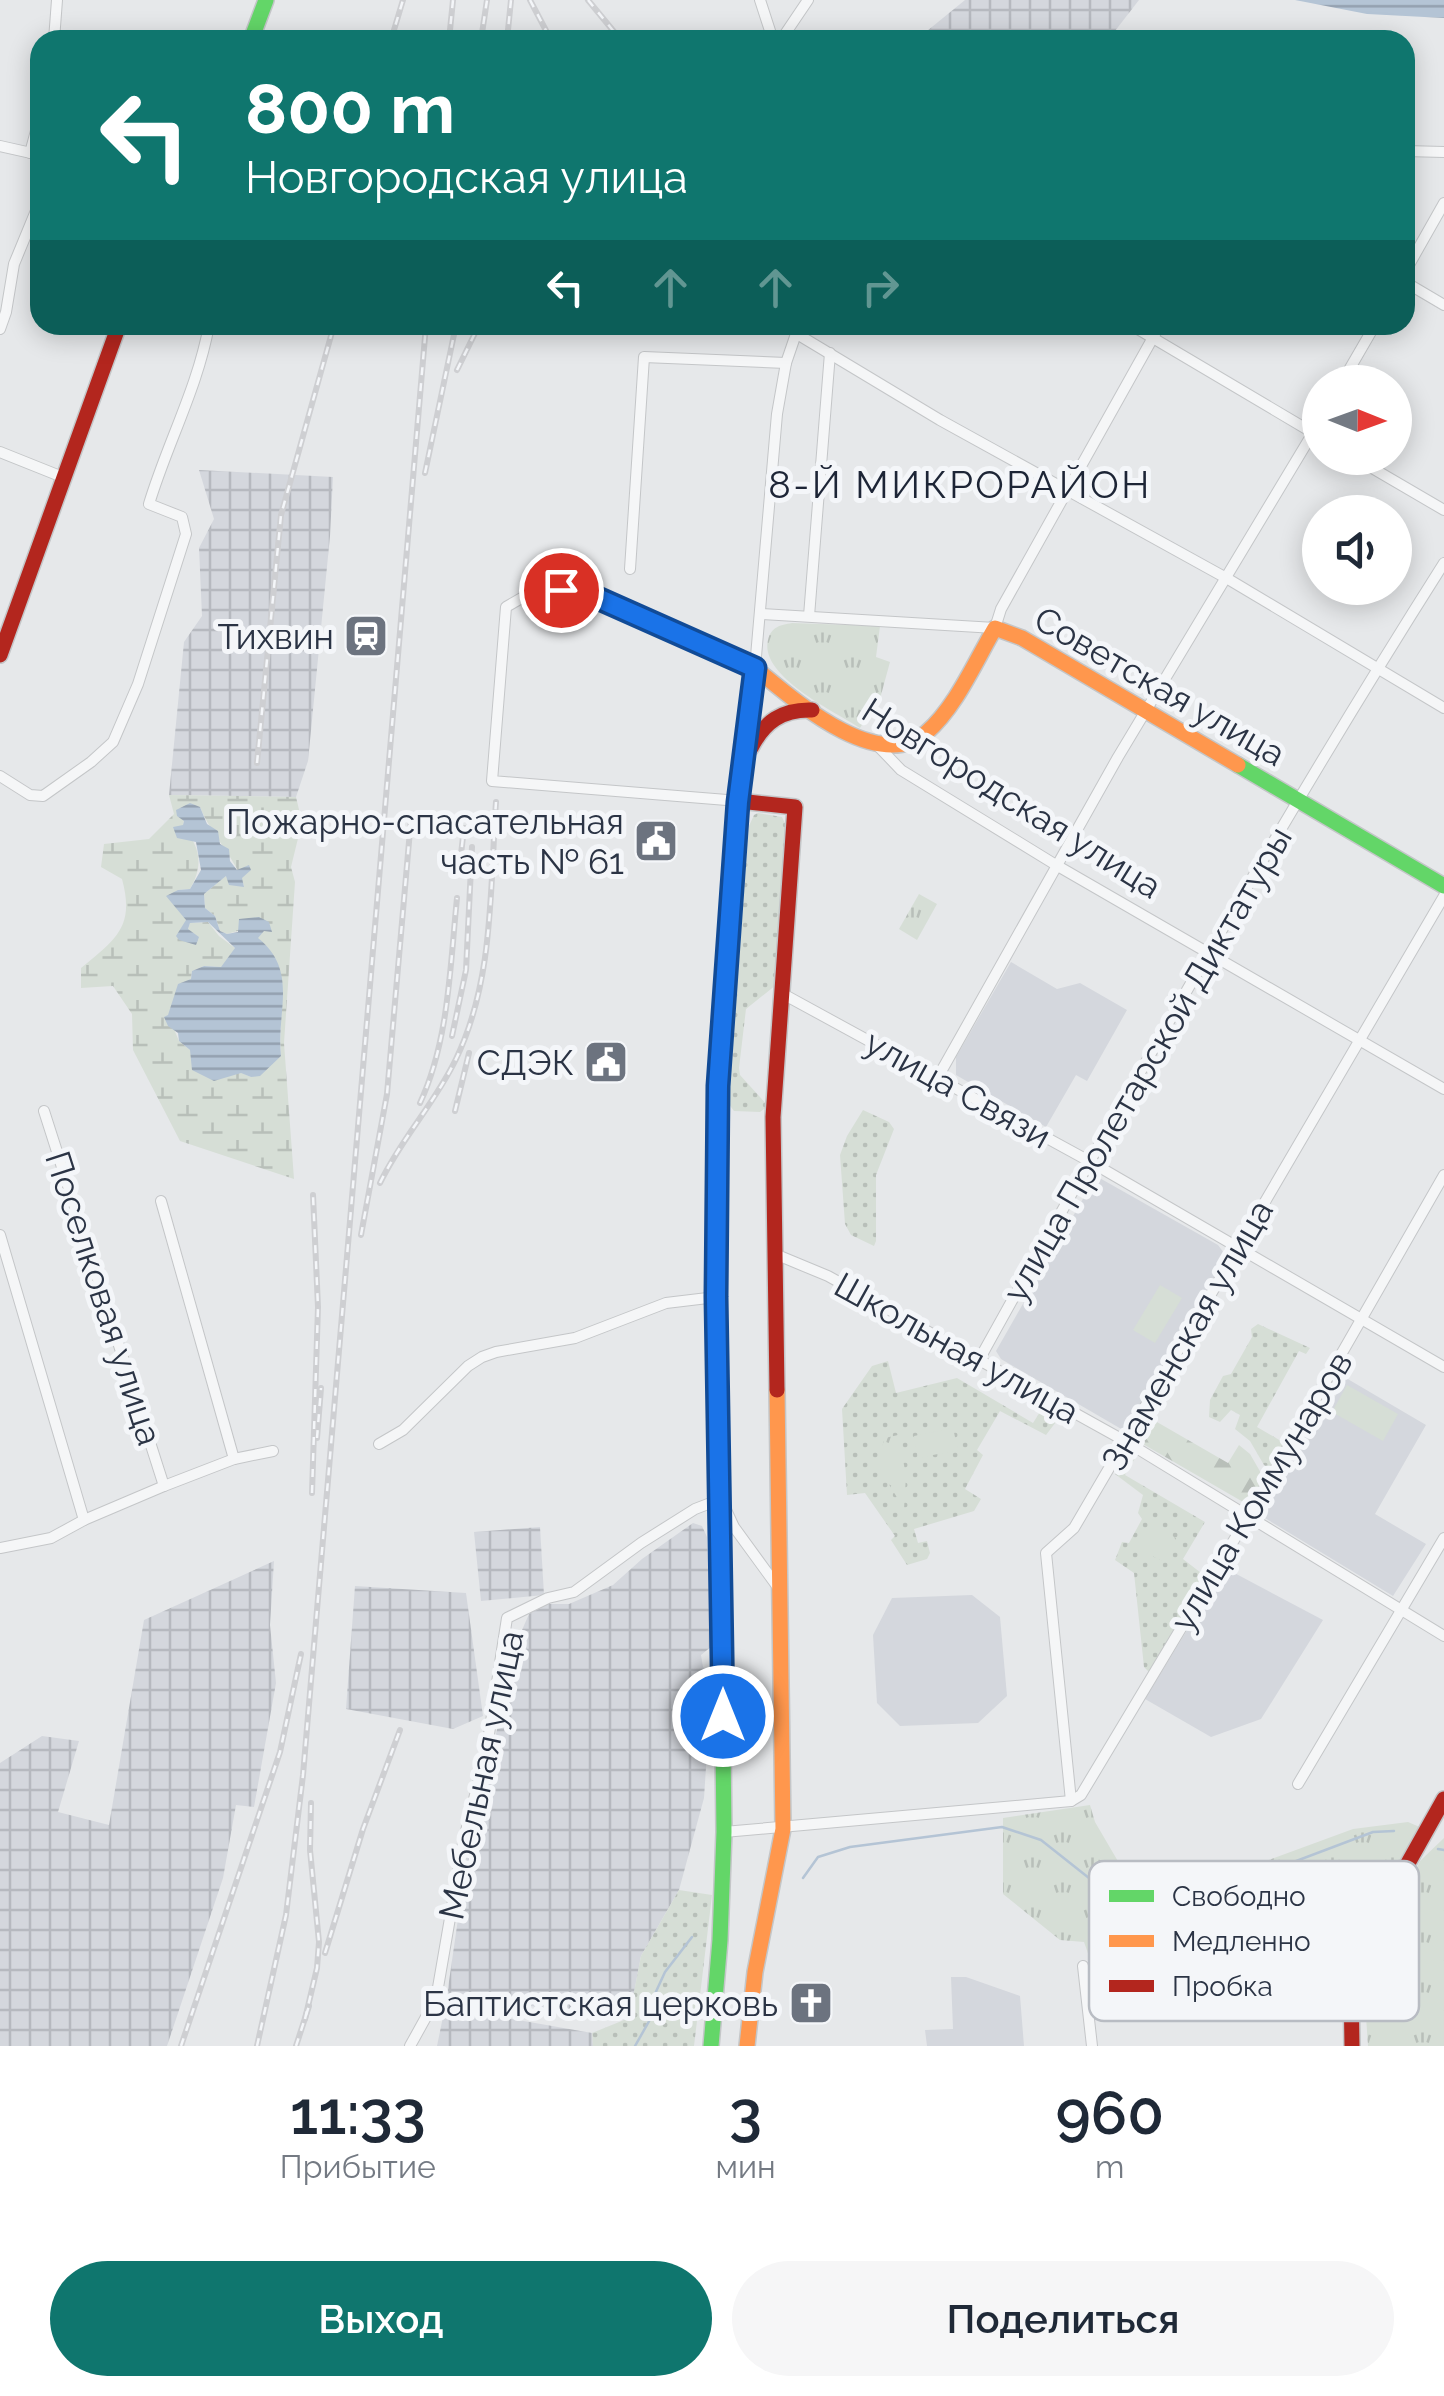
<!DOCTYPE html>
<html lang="ru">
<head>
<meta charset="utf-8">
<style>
	body { margin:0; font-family:Raleway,sans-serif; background:#f6f6f7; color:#1f2937; height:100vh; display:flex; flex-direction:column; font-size:38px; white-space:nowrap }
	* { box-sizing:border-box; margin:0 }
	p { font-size:32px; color:#747a83 }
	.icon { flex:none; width:55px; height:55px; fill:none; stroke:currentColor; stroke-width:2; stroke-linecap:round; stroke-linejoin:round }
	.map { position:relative; height:2046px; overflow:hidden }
	.panel { display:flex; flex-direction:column; background:#fff; flex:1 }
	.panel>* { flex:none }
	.top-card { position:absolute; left:30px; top:30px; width:1385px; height:305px; border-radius:30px; box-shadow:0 5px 25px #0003; background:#0f766e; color:#fff; overflow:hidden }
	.needle { width:65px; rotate:91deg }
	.fabs { position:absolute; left:1302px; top:365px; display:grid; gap:20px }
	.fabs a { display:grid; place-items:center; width:110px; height:110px; border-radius:50%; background:#fff; box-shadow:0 5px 25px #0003; font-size:50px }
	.pin { position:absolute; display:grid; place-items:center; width:85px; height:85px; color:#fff; margin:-42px; border:5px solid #fff; border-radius:50%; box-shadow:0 2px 10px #0007 }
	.me { position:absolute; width:110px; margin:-55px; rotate:0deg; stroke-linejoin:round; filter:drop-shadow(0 0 8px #0008) }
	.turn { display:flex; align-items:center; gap:35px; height:210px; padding:0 50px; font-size:45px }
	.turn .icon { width:130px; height:130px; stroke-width:2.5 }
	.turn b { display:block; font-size:70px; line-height:85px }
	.lanes { display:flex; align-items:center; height:95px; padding:0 50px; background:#0003; justify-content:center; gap:50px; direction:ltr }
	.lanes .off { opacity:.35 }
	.eta { display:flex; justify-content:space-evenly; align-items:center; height:170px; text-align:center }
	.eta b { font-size:60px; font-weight:600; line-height:70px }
	.action { display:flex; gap:20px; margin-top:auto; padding:20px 50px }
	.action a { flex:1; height:115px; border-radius:60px; background:#0f766e; color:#fff; font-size:40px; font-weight:600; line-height:115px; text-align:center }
	.action a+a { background:#f6f6f7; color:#1f2937 }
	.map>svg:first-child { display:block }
	.built { fill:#d4d7dd }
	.industrial { fill:url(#industrial-grid) }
	.grass { fill:url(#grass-dots) }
	.forest { fill:url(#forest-firs) }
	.wetland { fill:url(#wetland-marsh); fill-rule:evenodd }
	.park { fill:url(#park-tufts) }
	.pitch { fill:#d6ded6 }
	.water { fill:url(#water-rules) }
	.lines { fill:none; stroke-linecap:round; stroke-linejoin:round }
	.stream { stroke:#b4c4d5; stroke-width:2.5 }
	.street-casing { stroke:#c4c6c8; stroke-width:12 }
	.fast-casing { stroke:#c4c6c8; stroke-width:18 }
	.slow-casing { stroke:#c4c6c8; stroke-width:18 }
	.jam-casing { stroke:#c4c6c8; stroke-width:18 }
	.street { stroke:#f5f6f7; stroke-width:10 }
	.fast { stroke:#63d668; stroke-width:15 }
	.slow { stroke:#ff974d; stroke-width:15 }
	.jam { stroke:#b3261e; stroke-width:15 }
	.rail-casing { stroke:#cecfd2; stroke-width:6 }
	.rail { stroke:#f4f6f9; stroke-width:2.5; stroke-dasharray:8; stroke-linecap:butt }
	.route-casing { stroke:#114b97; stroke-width:25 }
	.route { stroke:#1a73e8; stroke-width:18 }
	.labels { text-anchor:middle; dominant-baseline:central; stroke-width:10; stroke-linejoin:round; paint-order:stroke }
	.poi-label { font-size:35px; fill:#2b3445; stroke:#f4f6f9; text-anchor:end }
	.street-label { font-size:35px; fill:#2b3445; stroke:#f4f6f9 }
	.neighbourhood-label { font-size:38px; letter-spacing:2.5px; fill:#1d2536; stroke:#f4f6f9 }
	.key { fill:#f4f6f9; stroke:#b8bcc3; stroke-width:2.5 }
	.key-label { font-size:28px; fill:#2b3445 }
</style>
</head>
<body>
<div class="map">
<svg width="1444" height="2046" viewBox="0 0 1444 2046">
	<defs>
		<pattern id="industrial-grid" width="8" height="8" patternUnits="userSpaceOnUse" patternTransform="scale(2.5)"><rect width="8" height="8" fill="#d4d7dd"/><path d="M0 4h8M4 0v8" fill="none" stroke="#b6b9bf"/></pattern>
		<pattern id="grass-dots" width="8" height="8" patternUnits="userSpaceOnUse" patternTransform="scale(2.5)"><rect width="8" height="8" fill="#d6ded6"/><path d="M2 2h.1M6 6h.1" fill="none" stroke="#b8bfb9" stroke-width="1.8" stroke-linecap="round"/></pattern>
		<pattern id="forest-firs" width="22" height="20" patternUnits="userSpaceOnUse" patternTransform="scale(2.5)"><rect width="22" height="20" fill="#d6ded6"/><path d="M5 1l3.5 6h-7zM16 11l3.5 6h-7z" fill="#b8bfb9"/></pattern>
		<pattern id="wetland-marsh" width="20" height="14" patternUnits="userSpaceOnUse" patternTransform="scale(2.5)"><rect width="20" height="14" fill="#d6ded6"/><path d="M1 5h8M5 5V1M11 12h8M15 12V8" fill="none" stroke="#b8bfb9"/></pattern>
		<pattern id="park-tufts" width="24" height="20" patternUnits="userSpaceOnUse" patternTransform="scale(2.5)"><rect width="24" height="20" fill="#d6ded6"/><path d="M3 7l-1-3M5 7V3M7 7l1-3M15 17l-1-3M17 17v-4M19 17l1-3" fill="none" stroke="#b8bfb9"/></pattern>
		<pattern id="water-rules" width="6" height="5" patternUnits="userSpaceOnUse" patternTransform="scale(2.5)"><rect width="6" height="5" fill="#b4c4d5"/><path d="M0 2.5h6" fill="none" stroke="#93a0af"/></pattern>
	</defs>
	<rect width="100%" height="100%" fill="#e6e8ea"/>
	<g class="built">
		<path d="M1011,962L1057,989L1080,983L1127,1010L1087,1081L1076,1075L1046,1127L956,1075V1057Z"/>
		<path d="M1096,1176L1218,1245L1224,1253L1223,1265L1128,1427L1123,1430L1001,1359L996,1351Z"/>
		<path d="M1346,1378L1426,1425L1375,1514L1426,1544L1393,1596L1255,1512L1302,1433L1311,1437Z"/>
		<path d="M1225,1568L1323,1620L1261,1719L1211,1737L1145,1699Z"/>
		<path d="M972,1595L1000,1617L1007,1696L978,1723L900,1726L877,1703L873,1635L892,1598Z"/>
		<path d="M951,1977H966L1020,1996L1024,2046H927L925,2030L953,2029Z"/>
	</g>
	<g class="industrial">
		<path d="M965,0H1139L1108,40H916Z"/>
		<path d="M199,470L333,477L330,536L308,761L296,797L169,795L184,642L202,616L199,548L214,519Z"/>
		<path d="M693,1523L702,1526L707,1537L712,1646L701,1655L703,1667L712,1675L704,1798L679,1890L641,1956L629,2019L447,1995L468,1850L501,1713L504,1671L529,1614L548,1604H569L613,1585L642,1559Z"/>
		<path d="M540,1527L544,1595L481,1601L474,1532Z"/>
		<path d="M274,1561L270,1625L276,1683L254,1807L236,1805L223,1878L167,2046H0V1763L42,1736L79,1741L58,1812L109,1825L144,1620Z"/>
		<path d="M355,1586L466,1593L483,1716L453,1729L346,1709Z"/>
		<path d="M445,2007L592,2033L593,2046H437Z"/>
	</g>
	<g class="grass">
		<path d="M758,813L782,817L788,830L776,985L746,1009L739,1068L740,1075L768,1106L760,1112L734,1111L728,1103L749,826L754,815Z"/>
		<path d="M863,1110L889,1122L894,1129L876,1175V1241L874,1246L851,1235L845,1224L840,1155L847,1136Z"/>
		<path d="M1258,1324L1310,1348L1306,1354L1299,1351L1257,1427L1286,1444L1271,1469L1264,1465L1250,1441L1235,1429L1240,1415L1231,1410L1220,1422L1209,1417L1210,1400L1223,1376L1231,1374L1252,1337L1251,1329Z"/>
		<path d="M888,1361L896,1393L957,1378L1033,1423L1045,1404L1058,1412L1059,1418L1046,1435L1000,1411L977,1450L983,1455L965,1489L981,1499L974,1511L914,1529L918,1543L927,1541L930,1553L927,1559L907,1565L891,1540L895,1536L865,1493L847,1495L842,1409L872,1366Z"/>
		<path d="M1131,1452L1137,1455L1125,1475L1205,1522L1183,1559L1205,1576L1149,1672L1144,1667L1134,1573L1115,1560L1122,1542L1129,1543L1142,1519L1138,1513L1143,1495L1115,1474L1126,1453Z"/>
		<path d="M679,1890L712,1895L694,2046H593L592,2033L629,2018L641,1956Z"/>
	</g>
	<path class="forest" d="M1150,1418L1228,1463L1239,1445L1250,1454L1265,1480L1250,1506L1136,1440Z"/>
	<path class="wetland" d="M169,795L296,797L302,822L291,867L295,882L284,1043L294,1179L180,1141L133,1050L132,1014L113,986L81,988V968C116,939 135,927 122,879L101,867L104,844L149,839L174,814ZM200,807C211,835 236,858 244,886L227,875L204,894L205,908L215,916L220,931L227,934L269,922L257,938C294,965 277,1017 281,1056L251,1077L190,1050L179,1041L168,1015L191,979L192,971L204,966L221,967L230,960L235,948L219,936L208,922L190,923L188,929L178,890L190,889C204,865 200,847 183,826L184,820Z"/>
	<g class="park">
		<path d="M792,623L880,626L876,657L890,662L881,695L860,728C834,711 759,676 768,640C771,627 780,625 792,623Z"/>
		<path d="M919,894L937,904L917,940L899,929Z"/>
		<path d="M898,1435L906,1475L904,1509L876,1463L885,1438Z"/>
		<path d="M1149,1525L1176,1538L1165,1562L1137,1549Z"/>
		<path d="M1090,1805L1095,1822L1119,1863L1146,1882L1211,1881L1353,1829L1408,1822L1422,1828L1373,1911L1321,1924L1269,1926V1943L1090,1959L1084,1942L1060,1940L1003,1894V1818Z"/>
		<path d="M1444,1838V2046H1368L1364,1986L1368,1968L1420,1861Z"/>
	</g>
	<g class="pitch">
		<path d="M1160,1285L1182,1298L1155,1343L1133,1330Z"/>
		<path d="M1347,1385L1398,1414L1383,1441L1332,1412Z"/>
		<path d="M953,1428L958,1450L918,1458L914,1436Z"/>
	</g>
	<g class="water">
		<path d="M1295,0H1444V18L1367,14Z"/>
		<path d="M190,803L200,807L207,824L218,831L220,844L229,849L230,861L237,870L249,865L251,870L242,878L244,887L229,885L226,876L204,894L205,908L215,916L220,931L227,934L238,932L239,919L259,917L269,922L272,932L264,931L258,938C299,971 276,1011 281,1056L260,1076L251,1077L241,1073L214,1081L192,1070L190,1050L179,1041L178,1033L168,1026L164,1017L168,1015L178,984L191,979L192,971L204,966L221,967L235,948L208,922L190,923L188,929L199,937L196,945L179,940L176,936L186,920L166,896L178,890L190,889L201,870L196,842L177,838L173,827L183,825L184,821L177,816L176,810Z"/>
	</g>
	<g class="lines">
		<g class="stream">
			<path d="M1438,1849L1444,1850"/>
			<path d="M803,1878L818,1857L850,1847L1002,1827L1041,1840L1118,1901L1146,1908L1238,1883L1373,1832L1394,1831"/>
			<path d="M635,2046L652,2016L654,1996L665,1972L692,1937"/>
		</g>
		<defs>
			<g id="street">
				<path d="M760,0L773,40"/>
				<path d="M54,40L57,0"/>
				<path d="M781,40L808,0"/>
				<path d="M0,146L40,155"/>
				<path d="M1405,151L1444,152"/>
				<path d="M30,153L40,116"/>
				<path d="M1405,272L1444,203"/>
				<path d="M1405,282L1444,305"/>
				<path d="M1131,325L1320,437"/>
				<path d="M0,329L6,312L14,264L40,201"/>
				<path d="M797,334L940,420L1228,579L1444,708"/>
				<path d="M1342,382L1375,325"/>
				<path d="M0,452L65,478"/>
				<path d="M1355,458L1444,510"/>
				<path d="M630,569L644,357L786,363"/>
				<path d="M761,614L995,628L1001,609L1160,325"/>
				<path d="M809,616L830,353"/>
				<path d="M878,746L901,770L1056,865L1444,1089"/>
				<path d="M0,776L30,795L43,796L91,762L113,742L138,684L186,534L182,517L149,504C167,444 198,387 209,325"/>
				<path d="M739,801L492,781L506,607L539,588L584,592L755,668L777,414L786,363L799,325"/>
				<path d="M783,994L1089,1161L1444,1367"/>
				<path d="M938,1077L1118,757L1320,421"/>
				<path d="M44,1111L164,1486"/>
				<path d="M161,1201L234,1459"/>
				<path d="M0,1235L84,1520"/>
				<path d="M775,1254L828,1276L1125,1441L1444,1636"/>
				<path d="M979,1360C1128,1091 1279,823 1444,563"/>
				<path d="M379,1444L403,1430L468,1366L482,1357L496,1352L575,1338L666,1303L716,1297"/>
				<path d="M0,1548L51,1538L84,1520L164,1486L234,1459L273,1451"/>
				<path d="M1298,1784L1444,1538"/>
				<path d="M1071,1801L1046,1553L1074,1528L1444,896"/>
				<path d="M724,1832L1071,1801L1081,1795L1249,1515L1444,1175"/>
				<path d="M1083,1966L1092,2046"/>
				<path d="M410,2046L436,1999L463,1843L487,1747L507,1618L548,1598L574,1592L641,1543L695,1509L721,1499L734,1527L777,1586"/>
			</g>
			<g id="fast">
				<path d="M251,40L266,0"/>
				<path d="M1238,765L1444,886"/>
				<path d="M711,2046L720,1940L724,1832L717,1244"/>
			</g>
			<g id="slow">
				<path d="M755,668C793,699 877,774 926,733C956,707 975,662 995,628L1022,638L1238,765"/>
				<path d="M734,868L755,668"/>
				<path d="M747,2046L755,1972L783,1829L777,1390"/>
			</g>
			<g id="jam">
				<path d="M0,655L119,325"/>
				<path d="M751,748C764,722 782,709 812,710"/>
				<path d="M739,801L795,807L773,1117L777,1390"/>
				<path d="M717,1244L718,1086L734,868"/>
				<path d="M1352,2046L1351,1985L1360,1949L1444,1799"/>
			</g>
		</defs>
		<use href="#street" class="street-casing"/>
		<use href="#fast" class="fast-casing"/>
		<use href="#slow" class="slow-casing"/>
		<use href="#jam" class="jam-casing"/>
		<use href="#street" class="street"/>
		<use href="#fast" class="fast"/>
		<use href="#slow" class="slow"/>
		<use href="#jam" class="jam"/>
		<defs>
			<g id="rail">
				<path d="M530,0L551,40"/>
				<path d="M588,0L620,39"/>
				<path d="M391,40L403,0"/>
				<path d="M449,40L453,0"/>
				<path d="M481,40L487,0"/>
				<path d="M507,40L511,0"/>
				<path d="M457,370L479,325"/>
				<path d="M425,473L456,325"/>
				<path d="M257,763L281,515L334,325"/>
				<path d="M460,863L464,828"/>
				<path d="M452,1036L466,970L472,847"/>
				<path d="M420,1103C449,1041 450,966 457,898"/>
				<path d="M455,1111L469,1053"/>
				<path d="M380,1183C401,1139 435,1103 456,1059C494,980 490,888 496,802"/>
				<path d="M361,1235L387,1094L411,819"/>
				<path d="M317,1438L321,1388"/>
				<path d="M312,1493L318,1307L313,1195"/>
				<path d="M325,1953L363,1829L400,1730"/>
				<path d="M305,2019L317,1968L319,1942L310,1850L311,1803"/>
				<path d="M181,2046L280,1752L301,1654"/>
				<path d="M257,2046L286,1915L303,1775L426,325"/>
				<path d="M296,2046L309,2006"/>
			</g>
		</defs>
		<use href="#rail" class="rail-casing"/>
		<use href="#rail" class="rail"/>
	</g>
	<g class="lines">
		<defs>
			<path id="route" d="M561,590L584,592L755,668L738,802L718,1086L716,1297L723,1716"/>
		</defs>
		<use href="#route" class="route-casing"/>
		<use href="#route" class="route"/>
	</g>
	<defs>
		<symbol id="station-square" viewBox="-11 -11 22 22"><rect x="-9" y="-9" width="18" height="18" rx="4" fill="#6c737f" stroke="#f4f6f9"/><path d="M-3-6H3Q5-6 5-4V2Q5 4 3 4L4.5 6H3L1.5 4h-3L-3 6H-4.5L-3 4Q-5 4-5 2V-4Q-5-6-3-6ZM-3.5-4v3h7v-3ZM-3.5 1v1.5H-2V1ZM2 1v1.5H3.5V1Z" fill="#fff"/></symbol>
		<symbol id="civic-square" viewBox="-11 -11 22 22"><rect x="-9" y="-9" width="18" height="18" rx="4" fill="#6c737f" stroke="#f4f6f9"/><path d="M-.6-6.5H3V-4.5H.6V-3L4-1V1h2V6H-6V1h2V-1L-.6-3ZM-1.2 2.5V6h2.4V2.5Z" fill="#fff"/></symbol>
		<symbol id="church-square" viewBox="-11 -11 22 22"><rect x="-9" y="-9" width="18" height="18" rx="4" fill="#6c737f" stroke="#f4f6f9"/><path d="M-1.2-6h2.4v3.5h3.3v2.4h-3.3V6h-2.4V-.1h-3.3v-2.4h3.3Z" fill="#fff"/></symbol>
	</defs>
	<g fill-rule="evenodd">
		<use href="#station-square" x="341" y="611" width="50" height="50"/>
		<use href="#civic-square" x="631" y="816" width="50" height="50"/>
		<use href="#civic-square" x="581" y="1037" width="50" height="50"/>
		<use href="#church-square" x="786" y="1978" width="50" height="50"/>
	</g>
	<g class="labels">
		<g class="poi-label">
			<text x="334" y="636">Тихвин</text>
			<text x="624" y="821">Пожарно-спасательная<tspan x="624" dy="40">часть № 61</tspan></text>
			<text x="574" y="1062">СДЭК</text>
			<text x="778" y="2003">Баптистская церковь</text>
		</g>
		<g class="street-label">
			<text transform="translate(1160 686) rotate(30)">Советская улица</text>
			<text transform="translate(1012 798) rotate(32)">Новгородская улица</text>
			<text transform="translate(1147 1064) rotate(-60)">улица Пролетарской Диктатуры</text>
			<text transform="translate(958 1089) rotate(29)">улица Связи</text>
			<text transform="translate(104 1298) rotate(72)">Поселковая улица</text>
			<text transform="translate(1187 1335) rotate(-60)">Знаменская улица</text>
			<text transform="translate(957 1348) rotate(29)">Школьная улица</text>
			<text transform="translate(1261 1491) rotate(-59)">улица Коммунаров</text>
			<text transform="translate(481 1775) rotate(-78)">Мебельная улица</text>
		</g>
		<g class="neighbourhood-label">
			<text x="960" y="484">8-Й МИКРОРАЙОН</text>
		</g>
	</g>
	<rect x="1089" y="1861" width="330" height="160" rx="15" class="key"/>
	<rect x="1109" y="1890" width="45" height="12" fill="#63d668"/>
	<rect x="1109" y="1935" width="45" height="12" fill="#ff974d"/>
	<rect x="1109" y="1980" width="45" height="12" fill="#b3261e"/>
	<g class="key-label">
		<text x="1172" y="1906">Свободно</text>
		<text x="1172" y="1951">Медленно</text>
		<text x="1172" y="1996">Пробка</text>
	</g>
</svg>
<div class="fabs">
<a><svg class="needle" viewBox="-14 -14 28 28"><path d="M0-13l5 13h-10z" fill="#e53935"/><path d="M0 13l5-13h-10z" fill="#747a83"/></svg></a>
<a><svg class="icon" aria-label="sound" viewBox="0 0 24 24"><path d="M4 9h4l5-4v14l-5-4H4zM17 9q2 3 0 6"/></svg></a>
</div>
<div class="pin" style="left:561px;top:590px;background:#d93025"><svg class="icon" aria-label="arrive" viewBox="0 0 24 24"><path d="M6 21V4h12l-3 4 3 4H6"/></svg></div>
<svg class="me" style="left:723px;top:1716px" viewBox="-20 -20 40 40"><circle r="17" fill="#1a73e8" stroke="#fff" stroke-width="3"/><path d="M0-11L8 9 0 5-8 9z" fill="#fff"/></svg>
<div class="top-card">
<div class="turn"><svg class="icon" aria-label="left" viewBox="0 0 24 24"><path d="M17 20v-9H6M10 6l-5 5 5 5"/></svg><div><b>800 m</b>Новгородская улица</div></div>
<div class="lanes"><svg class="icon" aria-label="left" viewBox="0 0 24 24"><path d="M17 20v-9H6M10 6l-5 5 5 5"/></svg><svg class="icon off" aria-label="ahead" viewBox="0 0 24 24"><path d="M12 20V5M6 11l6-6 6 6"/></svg><svg class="icon off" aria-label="ahead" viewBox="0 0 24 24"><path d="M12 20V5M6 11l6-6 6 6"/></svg><svg class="icon off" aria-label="right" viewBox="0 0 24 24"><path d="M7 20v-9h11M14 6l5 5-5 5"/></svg></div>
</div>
</div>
<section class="panel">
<div class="eta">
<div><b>11:33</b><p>Прибытие</p></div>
<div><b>3</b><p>мин</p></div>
<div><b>960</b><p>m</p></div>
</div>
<div class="action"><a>Выход</a><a>Поделиться</a></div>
</section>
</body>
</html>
